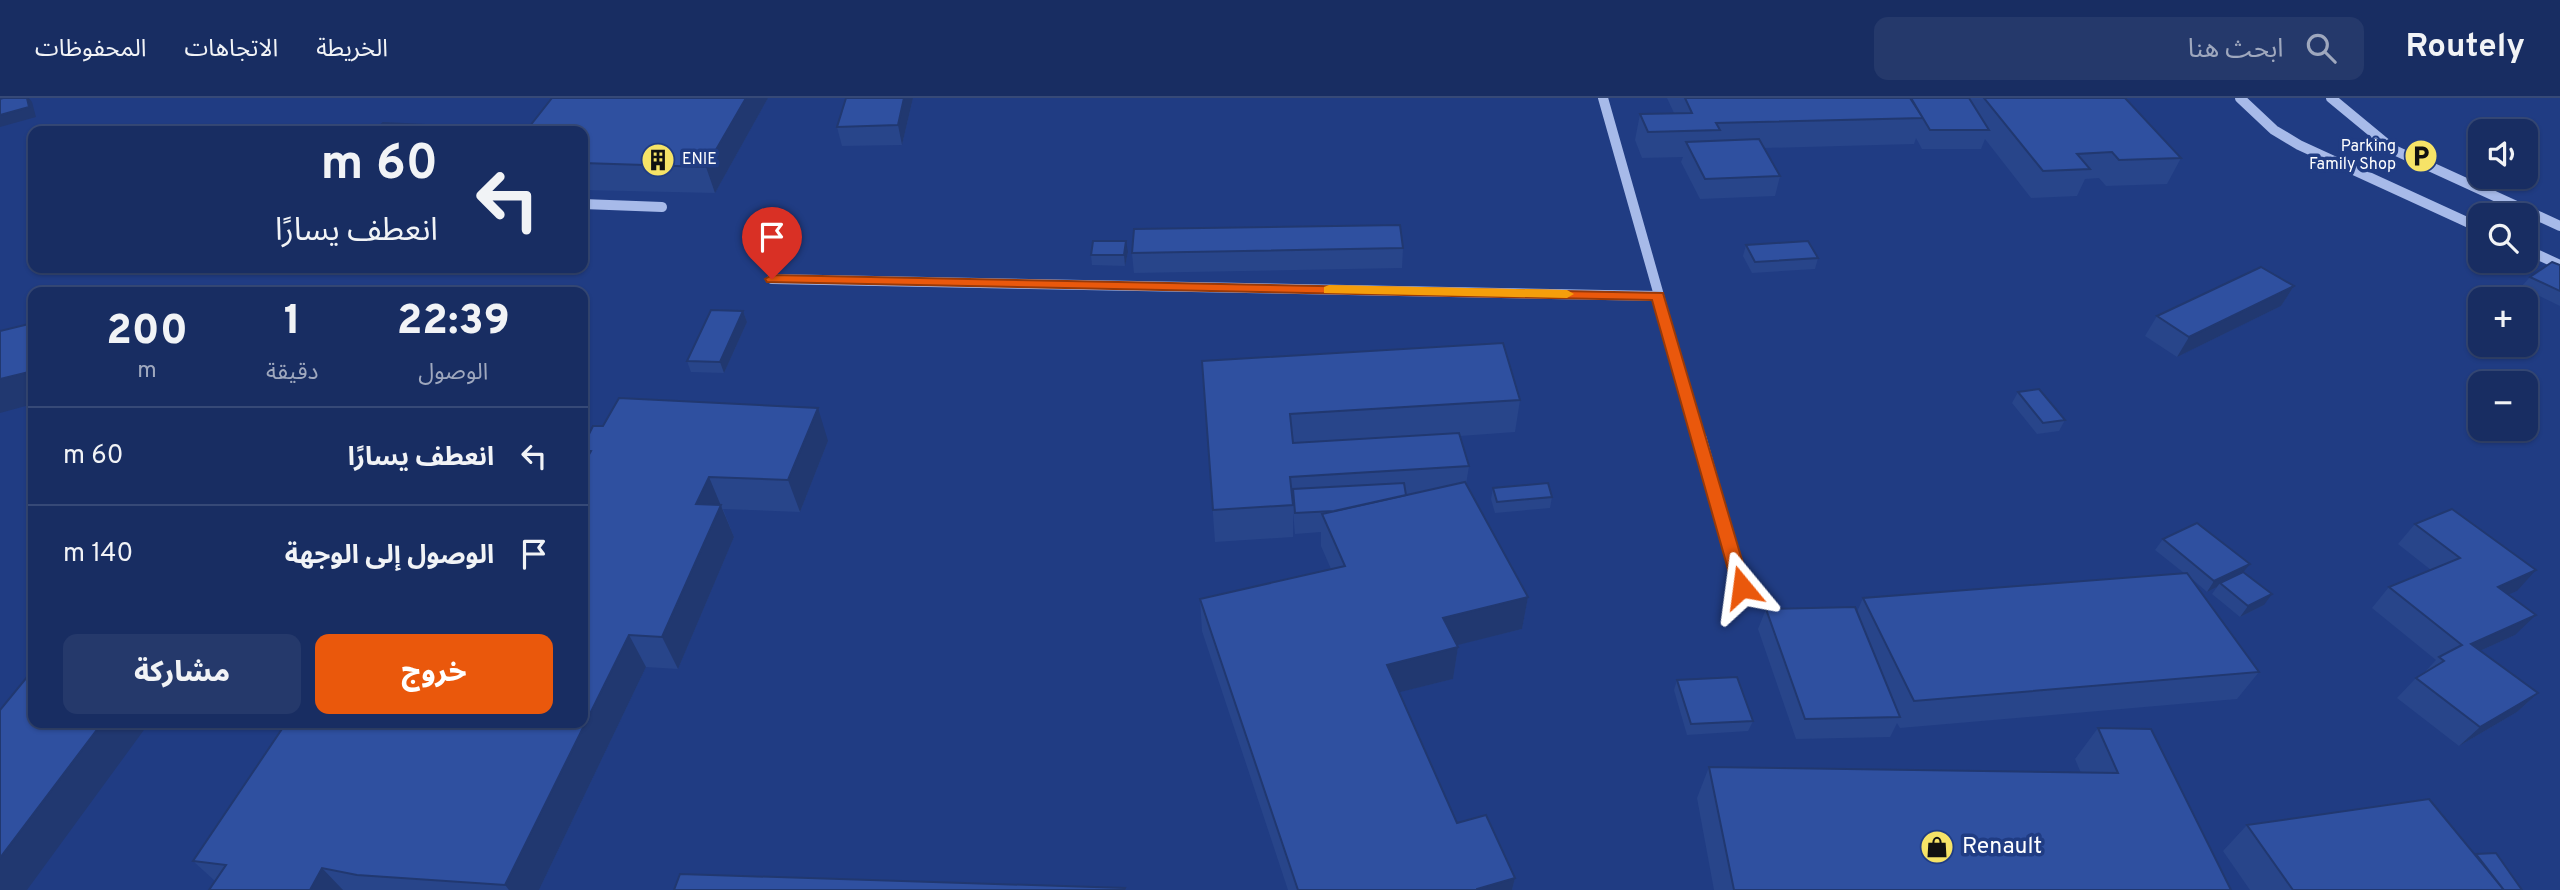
<!DOCTYPE html>
<html lang="ar">
<head>
<meta charset="utf-8">
<style>
	body { margin:0; font-family:Overpass,"Noto Sans Arabic",sans-serif; background:#25396b; color:#f1f3f6; direction:rtl; height:100vh; display:flex; flex-direction:column; font-size:26px; white-space:nowrap }
	* { box-sizing:border-box; margin:0 }
	p { font-size:23px; color:#9fa8be }
	.icon { flex:none; width:38px; height:38px; fill:none; stroke:currentColor; stroke-width:2; stroke-linecap:round; stroke-linejoin:round }
	.map { position:relative; flex:1; overflow:hidden; direction:ltr }
	.panel { position:absolute; left:28px; top:189px; width:560px; height:441px; display:flex; flex-direction:column; background:#182d62; border-radius:14px; box-shadow:0 2px 5px #0004,0 0 0 2px #364977; direction:rtl }
	.panel>* { flex:none }
	.top-card { position:absolute; left:28px; top:28px; width:560px; height:147px; border-radius:14px; box-shadow:0 2px 5px #0004,0 0 0 2px #364977; direction:rtl; background:#182d62; color:#f1f3f6; overflow:hidden }
	.controls { position:absolute; left:2468px; top:21px; display:grid; gap:14px }
	.controls a { display:grid; place-items:center; width:70px; height:70px; border-radius:14px; background:#182d62; box-shadow:0 2px 5px #0004,0 0 0 2px #364977; font-size:35px }
	.pin { position:absolute; display:grid; place-items:center; width:60px; height:60px; color:#fff; margin:-72px -30px; border-radius:50% 50% 50% 0; rotate:-45deg; box-shadow:0 0 7px #0007 }
	.pin .icon { rotate:45deg }
	.me { position:absolute; width:77px; margin:-38px; rotate:344deg; stroke-linejoin:round; filter:drop-shadow(0 0 5px #0008) }
	.turn { display:flex; align-items:center; gap:24px; height:147px; padding:0 35px; font-size:32px }
	.turn .icon { width:91px; height:91px; stroke-width:2.5 }
	.turn b { display:block; font-size:49px; line-height:60px }
	.eta { display:flex; justify-content:space-evenly; align-items:center; height:119px; text-align:center }
	.eta b { font-size:42px; font-weight:800; line-height:49px }
	.button { display:flex; gap:14px; margin-top:auto; padding:14px 35px }
	.button a { flex:1; height:80px; border-radius:14px; background:#ea580c; color:#fff; font-size:28px; font-weight:800; line-height:80px; text-align:center }
	.button a+a { background:#25396b; color:#f1f3f6 }
	ul { padding:0; list-style:none }
	li { display:flex; align-items:center; gap:21px; height:98px; padding:0 35px; border-top:2px solid #364977 }
	li div { flex:1 }
	li b { display:block; font-size:26px }
	li em { font-style:normal }
	header { display:flex; align-items:center; gap:42px; box-sizing:border-box; height:98px; padding:0 35px; background:#182d62; border-bottom:2px solid #364977 }
	header strong { font-size:33px }
	nav { display:flex; gap:38px; margin-inline-start:auto; font-size:24px }
	.search { width:490px; height:63px; background:#25396b; display:flex; align-items:center; gap:18px; box-sizing:border-box; padding:0 24px; border-radius:14px; color:#9fa8be; font-size:26px }
	.map>svg:first-child { display:block }
	.lines { fill:none; stroke-linecap:round; stroke-linejoin:round }
	.minor-far1 { stroke:#a7bae9; stroke-width:10 }
	.minor { stroke:#a7bae9; stroke-width:13 }
	.wall { fill:#28458a }
	.shaded-wall { fill:#213870 }
	.building { fill:#2f50a0; stroke:#213870; stroke-width:2 }
	.route { fill:#ea580c; stroke:#983908; stroke-width:2 }
	.slow { fill:#f59e0b }
	.labels { text-anchor:middle; dominant-baseline:central; stroke-width:7; stroke-linejoin:round; paint-order:stroke }
	.far-poi-label { font-size:16px; fill:#fff; stroke:#203c83; text-anchor:end }
	.near-poi-label { font-size:23px; fill:#fff; stroke:#203c83; text-anchor:start }
</style>
</head>
<body>
<header>
<strong>Routely</strong>
<div class="search"><svg class="icon" aria-label="search" viewBox="0 0 24 24"><circle cx="10" cy="10" r="6"/><path d="M15 15l6 6"/></svg>ابحث هنا</div>
<nav><a>الخريطة</a><a>الاتجاهات</a><a>المحفوظات</a></nav>
</header>
<div class="map">
<svg width="2560" height="792" viewBox="0 0 2560 792">
	<rect width="100%" height="100%" fill="#203c83"/>
	<g class="lines">
		<g class="minor-far1">
			<path d="M1603,0L1700,342"/>
			<path d="M2240,0L2274,32L2299,47L2480,130"/>
			<path d="M2331,0L2394,52L2560,128"/>
			<path d="M583,106L662,109"/>
			<path d="M2525,151L2560,167"/>
			<path d="M772,181L1658,198"/>
		</g>
		<path class="minor" d="M1700,340L1742,489"/>
	</g>
	<g class="wall">
		<path d="M552,0H768L715,95L583,92V33Z"/>
		<path d="M846,0H913L902,47L842,48L837,29Z"/>
		<path d="M1667,0H2125L2181,60L2167,86L2106,88L2099,80L2085,81L2077,98L2031,100L1985,41L1981,51H1922L1916,40L1914,46L1764,50L1780,78L1775,98L1700,101L1681,64L1683,59L1642,60L1635,42L1640,16L1674,15Z"/>
		<path d="M1746,147L1818,160L1815,171L1752,175L1743,158Z"/>
		<path d="M1403,150L1402,170L1134,175L1132,155Z"/>
		<path d="M1128,154L1125,168L1092,167L1091,157Z"/>
		<path d="M2560,167V208L2521,189L2530,179Z"/>
		<path d="M2294,188L2281,208L2177,259L2145,238L2157,218Z"/>
		<path d="M743,213L747,224L724,275L691,274L687,263Z"/>
		<path d="M1202,263L1520,302L1515,334L1460,338L1469,368L1466,386L1528,499L1522,531L1456,547L1458,549L1453,581L1399,594L1457,725L1515,780L1512,792H1288L1202,533L1200,501L1331,471L1321,448V434L1295,436L1293,413V439L1215,444Z"/>
		<path d="M2018,294L2065,322L2059,333L2037,336L2012,305Z"/>
		<path d="M828,343L800,414L723,411L734,439L678,571L646,569L539,792H209L215,783L193,763L583,625L586,362L583,356V348Z"/>
		<path d="M1493,390L1552,399L1550,410L1495,415L1491,401Z"/>
		<path d="M2415,426L2517,493L2508,496L2515,537L2480,553L2538,595L2517,614L2459,648L2397,600L2416,580L2423,576L2436,562L2372,510L2389,489L2431,472L2398,446Z"/>
		<path d="M2163,441L2244,474L2264,507L2240,519L2212,496L2217,489L2207,494L2191,480L2259,574L2237,601L1900,630L1897,625L1890,639L1796,641L1758,531L1766,511L1857,514L1863,500L2184,475L2155,452Z"/>
		<path d="M1677,582L1753,623L1748,633L1687,637L1674,592Z"/>
		<path d="M2098,630L2231,792H1714L1697,700L1709,669L2081,675L2075,661Z"/>
		<path d="M2247,727L2475,757L2476,756L2522,792H2250L2223,753Z"/>
	</g>
	<g class="shaded-wall">
		<path d="M27,0H29L32,4L36,19L0,29V17Z"/>
		<path d="M746,0H768L715,95L706,69Z"/>
		<path d="M904,0H913L902,47L898,27Z"/>
		<path d="M1126,143L1128,154L1125,168L1124,157Z"/>
		<path d="M2294,188L2281,208L2177,259L2189,239Z"/>
		<path d="M743,213L747,224L724,275L720,264Z"/>
		<path d="M33,273V306L0,315V281Z"/>
		<path d="M818,310L828,343L800,414L788,382Z"/>
		<path d="M709,379L734,439L678,571L662,539L696,406Z"/>
		<path d="M2250,466L2241,477L2220,485L2217,489L2207,494L2214,483Z"/>
		<path d="M2536,472L2517,493L2478,509L2498,489Z"/>
		<path d="M2272,496L2264,507L2240,519L2248,508Z"/>
		<path d="M1528,499L1522,531L1438,552L1443,520Z"/>
		<path d="M2536,517L2515,537L2451,566L2471,546Z"/>
		<path d="M629,537L646,569L539,792H509L505,787Z"/>
		<path d="M1458,549L1453,581L1384,598L1387,567Z"/>
		<path d="M2538,595L2517,614L2459,648L2480,629Z"/>
		<path d="M102,625H149L27,792H0V760Z"/>
		<path d="M322,770L343,792H310Z"/>
		<path d="M1515,780L1512,792H1476L1477,791Z"/>
	</g>
	<g class="building">
		<path d="M3,0H27L29,9L0,17V1Z"/>
		<path d="M552,0H746L706,69L583,65V33H526Z"/>
		<path d="M846,0H904L898,27L837,29Z"/>
		<path d="M1685,0H1910L1923,20L1716,25L1720,32L1648,34L1640,16L1692,15Z"/>
		<path d="M1911,0H1969L1989,32H1930Z"/>
		<path d="M1984,0H2125L2181,60L2119,62L2112,54L2077,56L2090,71L2043,73Z"/>
		<path d="M383,25L487,30L484,33H375Z"/>
		<path d="M1759,41L1780,78L1705,81L1686,44Z"/>
		<path d="M1400,127L1403,150L1132,155L1134,131Z"/>
		<path d="M1093,143H1126L1124,157H1091Z"/>
		<path d="M1808,143L1818,160L1755,164L1746,147Z"/>
		<path d="M2552,164L2560,167V193L2530,179Z"/>
		<path d="M2261,169L2294,188L2189,239L2157,218Z"/>
		<path d="M711,212L743,213L720,264L687,263Z"/>
		<path d="M33,225V273L0,281V233Z"/>
		<path d="M1503,245L1520,302L1290,316L1293,345L1459,335L1469,368L1290,379L1293,407L1213,412L1202,263Z"/>
		<path d="M2039,291L2065,322L2043,325L2018,294Z"/>
		<path d="M619,300L818,310L788,382L709,379L696,406L721,407L662,539L629,537L505,787L357,777L322,770L310,792H209L226,767L193,763L286,625H583V367L591,353L583,352V348L593,328H603Z"/>
		<path d="M1465,384L1528,499L1443,520L1458,549L1387,567L1457,725L1486,717L1515,780L1477,791V792H1298L1200,501L1345,468L1322,416Z"/>
		<path d="M1404,385L1406,397L1334,413L1295,415L1293,391Z"/>
		<path d="M1548,385L1552,399L1497,404L1493,390Z"/>
		<path d="M2452,411L2536,472L2498,489L2536,517L2471,546L2538,595L2480,629L2416,580L2444,563L2439,559L2462,547L2389,489L2460,460L2415,426Z"/>
		<path d="M2197,425L2250,466L2214,483L2163,441Z"/>
		<path d="M2243,474L2272,496L2248,508L2220,485Z"/>
		<path d="M2187,475L2259,574L1914,603L1863,500Z"/>
		<path d="M1855,509L1900,619L1805,621L1766,511Z"/>
		<path d="M32,573H33V625H102L0,760V612Z"/>
		<path d="M1737,579L1753,623L1691,626L1677,582Z"/>
		<path d="M2098,630L2151,631L2231,792H1734L1709,669L2118,675Z"/>
		<path d="M2429,701L2504,792H2293L2247,727Z"/>
		<path d="M2496,755L2522,792H2504L2476,756Z"/>
		<path d="M680,776L1125,790L1124,792H674Z"/>
	</g>
	<path class="route" d="M772,177L1663,195L1750,489L1748,494H1736L1733,489L1652,202L767,184L765,181Z"/>
	<path class="slow" d="M1329,187L1567,192L1574,196L1567,200L1324,195V189Z"/>
	<defs>
		<symbol id="parking-disc" viewBox="-11 -11 22 22"><circle r="9.5" fill="#f6e367" stroke="#203c83"/><path d="M-3.5-5.5H1a3.5 3.5 0 0 1 0 7H-1V5.5H-3.5ZM-1-3.4V-.6H.8a1.4 1.4 0 0 0 0-2.8Z" fill="#111"/></symbol>
		<symbol id="building-disc" viewBox="-11 -11 22 22"><circle r="9.5" fill="#f6e367" stroke="#203c83"/><path d="M-4-6H4V6H1V3H-1V6H-4ZM-2.5-4.3h1.7v1.8h-1.7ZM.8-4.3h1.7v1.8H.8ZM-2.5-1h1.7V.8h-1.7ZM.8-1h1.7V.8H.8Z" fill="#111"/></symbol>
		<symbol id="shop-disc" viewBox="-11 -11 22 22"><circle r="9.5" fill="#f6e367" stroke="#203c83"/><path d="M-5-2.5h2.3a2.7 3.5 0 0 1 5.4 0H5L5.5 6h-11ZM-1.5-2.5h3a1.5 2.3 0 0 0-3 0Z" fill="#111"/></symbol>
	</defs>
	<g fill-rule="evenodd">
		<use href="#parking-disc" x="2402" y="39" width="38" height="38"/>
		<use href="#building-disc" x="639" y="43" width="38" height="38"/>
		<use href="#shop-disc" x="1918" y="730" width="38" height="38"/>
	</g>
	<g class="labels">
		<g class="far-poi-label">
			<text x="2396" y="49">Parking<tspan x="2396" dy="18">Family Shop</tspan></text>
			<text x="682" y="62" text-anchor="start">ENIE</text>
		</g>
		<g class="near-poi-label">
			<text x="1962" y="749">Renault</text>
		</g>
	</g>
</svg>
<div class="controls">
<a><svg class="icon" aria-label="sound" viewBox="0 0 24 24"><path d="M4 9h4l5-4v14l-5-4H4zM17 9q2 3 0 6"/></svg></a>
<a><svg class="icon" aria-label="search" viewBox="0 0 24 24"><circle cx="10" cy="10" r="6"/><path d="M15 15l6 6"/></svg></a>
<a>+</a>
<a>−</a>
</div>
<div class="pin" style="left:772px;top:181px;background:#d93025"><svg class="icon" aria-label="arrive" viewBox="0 0 24 24"><path d="M6 21V4h12l-3 4 3 4H6"/></svg></div>
<svg class="me" style="left:1742px;top:489px" viewBox="-20 -20 40 40"><path d="M0-17L14 15 0 8-14 15z" fill="#ea580c" stroke="#fff" stroke-width="4"/></svg>
<div class="top-card">
<div class="turn"><svg class="icon" aria-label="left" viewBox="0 0 24 24"><path d="M17 20v-9H6M10 6l-5 5 5 5"/></svg><div><b>60 m</b>انعطف يسارًا</div></div>
</div>
<section class="panel">
<div class="eta">
<div><b>22:39</b><p>الوصول</p></div>
<div><b>1</b><p>دقيقة</p></div>
<div><b>200</b><p>m</p></div>
</div>
<ul>
<li><svg class="icon" aria-label="left" viewBox="0 0 24 24"><path d="M17 20v-9H6M10 6l-5 5 5 5"/></svg><div><b>انعطف يسارًا</b></div><em>60 m</em></li>
<li><svg class="icon" aria-label="arrive" viewBox="0 0 24 24"><path d="M6 21V4h12l-3 4 3 4H6"/></svg><div><b>الوصول إلى الوجهة</b></div><em>140 m</em></li>
</ul>
<div class="button"><a>خروج</a><a>مشاركة</a></div>
</section>
</div>
</body>
</html>
